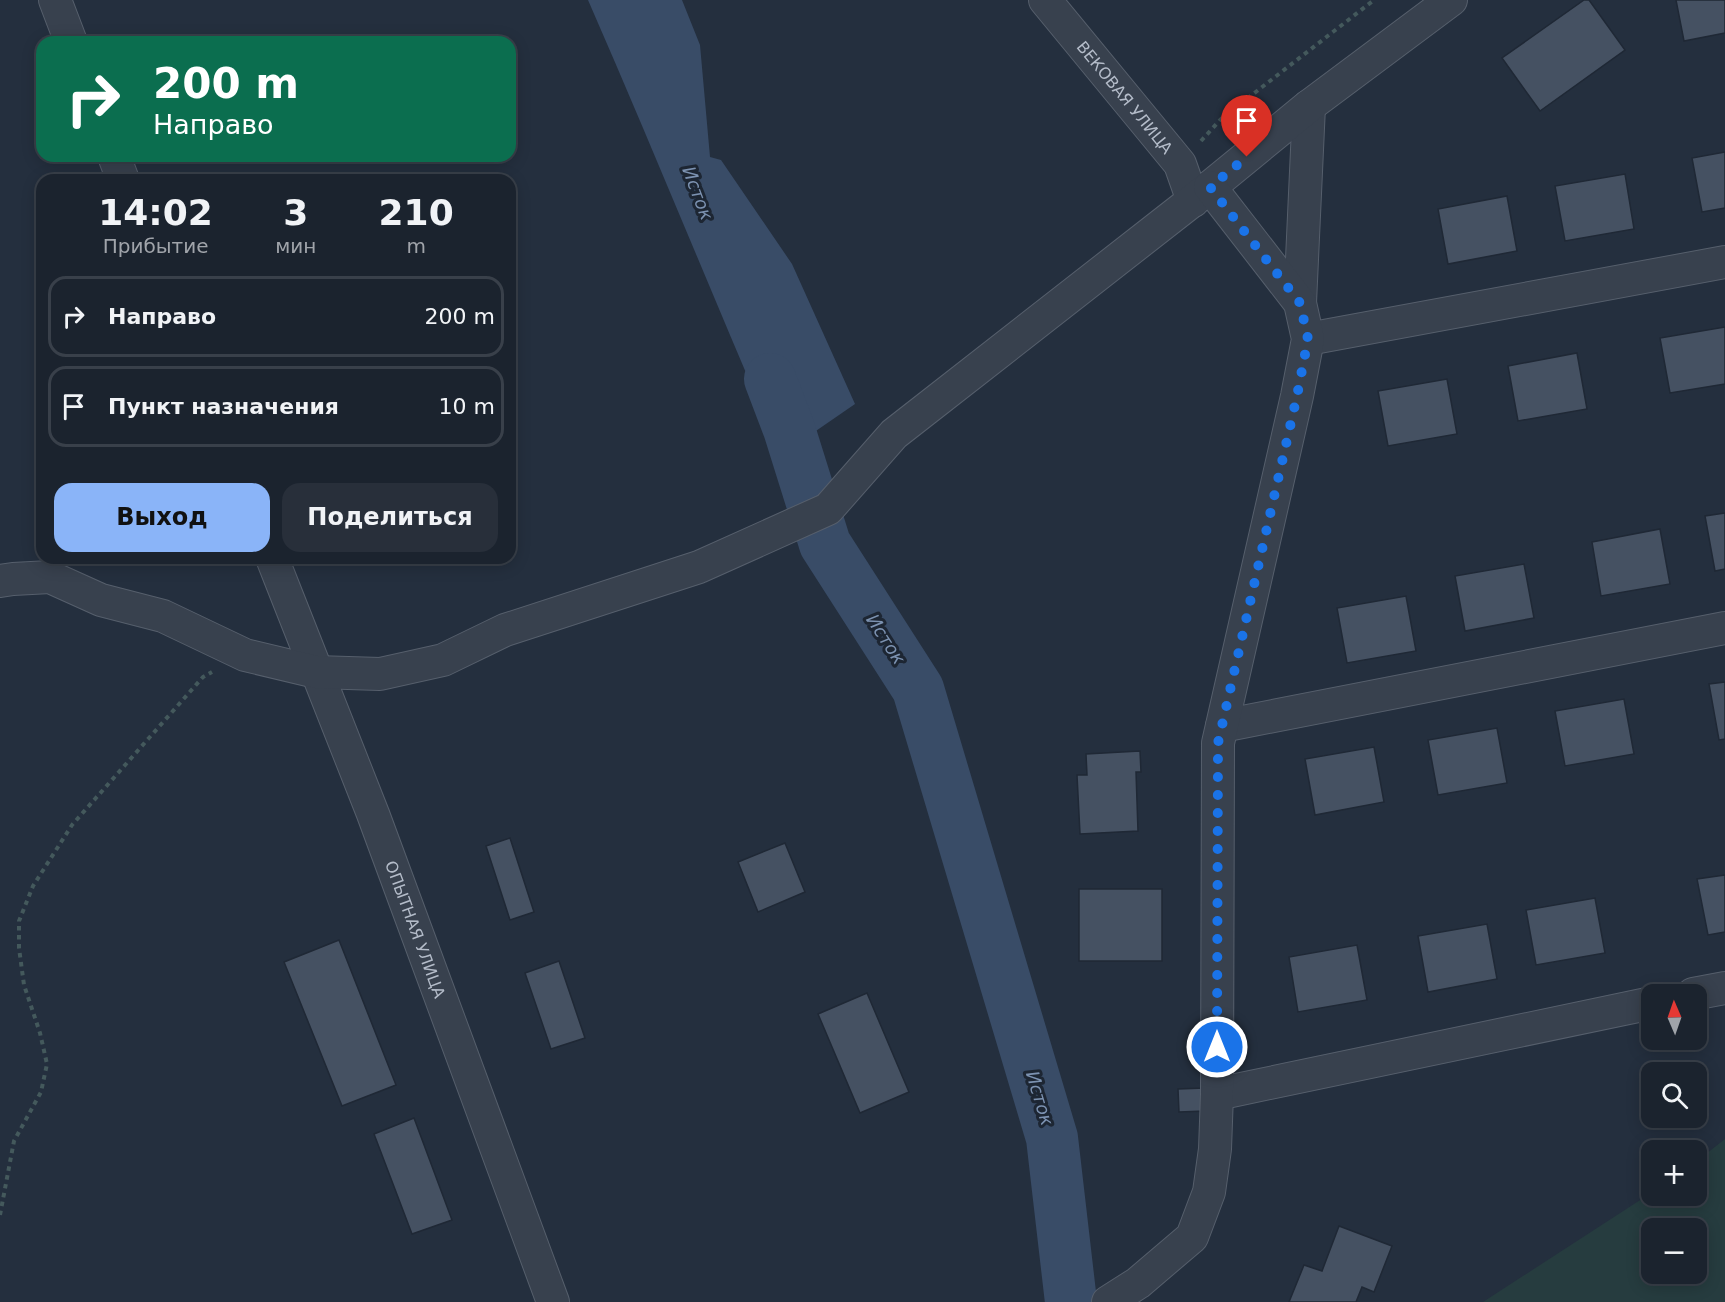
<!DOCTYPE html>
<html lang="ru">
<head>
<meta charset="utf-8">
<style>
	body { margin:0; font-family:"DejaVu Sans",sans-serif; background:#282f3a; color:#f1f3f6; height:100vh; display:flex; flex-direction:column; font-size:22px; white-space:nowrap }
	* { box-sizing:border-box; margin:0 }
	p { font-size:20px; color:#a0a4aa }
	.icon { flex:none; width:33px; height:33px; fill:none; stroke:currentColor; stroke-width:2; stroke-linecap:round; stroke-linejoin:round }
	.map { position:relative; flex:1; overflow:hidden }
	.side { position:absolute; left:36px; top:174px; width:480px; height:390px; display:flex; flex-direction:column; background:#1b232e; border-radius:18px; box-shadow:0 3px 15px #0003,0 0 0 2px #39404a }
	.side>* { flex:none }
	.guide { position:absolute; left:36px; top:36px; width:480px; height:126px; border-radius:18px; box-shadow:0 3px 15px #0003,0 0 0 2px #39404a; background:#0b6e4f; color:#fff; overflow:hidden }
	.needle { width:39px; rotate:358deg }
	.tools { position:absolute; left:1641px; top:984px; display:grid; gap:12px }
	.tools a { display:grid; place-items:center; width:66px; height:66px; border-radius:12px; background:#1b232e; box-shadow:0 3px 15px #0003,0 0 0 2px #39404a; font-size:30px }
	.pin { position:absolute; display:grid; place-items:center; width:51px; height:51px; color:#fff; margin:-62px -26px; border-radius:50% 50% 50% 0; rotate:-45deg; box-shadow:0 0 6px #0007 }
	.pin .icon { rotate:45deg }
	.me { position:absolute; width:66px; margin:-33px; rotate:0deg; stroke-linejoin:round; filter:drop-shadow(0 0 4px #0008) }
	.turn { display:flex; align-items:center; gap:21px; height:126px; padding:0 18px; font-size:27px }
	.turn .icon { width:78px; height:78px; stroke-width:2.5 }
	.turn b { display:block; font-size:42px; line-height:51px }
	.eta { display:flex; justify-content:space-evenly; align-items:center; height:102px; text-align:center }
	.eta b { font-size:36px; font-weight:600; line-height:42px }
	.action { display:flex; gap:12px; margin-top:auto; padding:12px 18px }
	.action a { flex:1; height:69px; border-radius:18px; background:#8ab4f8; color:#111; font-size:24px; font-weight:600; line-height:69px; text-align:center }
	.action a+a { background:#282f3a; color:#f1f3f6 }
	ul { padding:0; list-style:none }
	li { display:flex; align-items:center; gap:18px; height:81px; margin:0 12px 9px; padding:0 6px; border:3px solid #39404a; border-radius:18px }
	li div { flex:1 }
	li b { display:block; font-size:22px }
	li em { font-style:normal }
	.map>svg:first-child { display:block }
	.green { fill:#263c3f; fill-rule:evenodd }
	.water { fill:#394c67 }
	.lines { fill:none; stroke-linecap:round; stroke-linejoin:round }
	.river { stroke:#394c67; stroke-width:52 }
	.building { fill:#455162; stroke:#1f2835; stroke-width:1.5 }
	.minor-casing { stroke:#565f6c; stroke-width:34 }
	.path { stroke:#44595c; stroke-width:4; stroke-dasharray:4.5 4.5; stroke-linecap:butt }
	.minor { stroke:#38414e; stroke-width:32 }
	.route { stroke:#1a73e8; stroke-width:10; stroke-dasharray:0 18 }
	.labels { text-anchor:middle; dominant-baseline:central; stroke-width:6; stroke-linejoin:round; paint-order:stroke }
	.street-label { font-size:16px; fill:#b4bcc9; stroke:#1d2633 }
	.water-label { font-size:18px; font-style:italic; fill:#7c92b1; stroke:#1d2633 }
</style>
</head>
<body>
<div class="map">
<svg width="1725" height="1302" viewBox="0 0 1725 1302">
	<rect width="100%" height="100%" fill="#242f3e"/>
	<path class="green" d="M1725,1139V1302H1483L1651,1193L1652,1196H1696L1697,1161ZM1652,1228H1696V1274H1652Z"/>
	<path class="water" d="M588,0H682L700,45L710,157L721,160L792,264L855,404L781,455C716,304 654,151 588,0Z"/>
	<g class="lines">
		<path class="river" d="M770,379L789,429L825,544L918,689L1052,1138L1071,1302"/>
	</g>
	<g class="building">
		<path d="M1584,0H1589L1625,50L1540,111L1502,58Z"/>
		<path d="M1676,0H1725V33L1684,41Z"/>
		<path d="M1725,152V208L1702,212L1692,158Z"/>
		<path d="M1625,174L1634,229L1565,241L1555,186Z"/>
		<path d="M1507,196L1517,251L1448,264L1438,209Z"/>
		<path d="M1725,327V384L1670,393L1660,338Z"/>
		<path d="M1577,353L1587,409L1518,421L1508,366Z"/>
		<path d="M1447,379L1457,434L1388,446L1378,391Z"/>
		<path d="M1725,513V569L1715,571L1705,516Z"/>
		<path d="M1660,529L1670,584L1601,596L1592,542Z"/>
		<path d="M1524,564L1534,618L1465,631L1455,576Z"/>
		<path d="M1406,596L1416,651L1347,663L1337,608Z"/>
		<path d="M1725,682V739L1719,740L1709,684Z"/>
		<path d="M1624,699L1634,754L1565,766L1555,711Z"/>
		<path d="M1497,728L1507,783L1438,795L1428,740Z"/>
		<path d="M1374,747L1384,802L1315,815L1305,759Z"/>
		<path d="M1140,751L1141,772H1136L1138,831L1080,834L1077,775H1087L1086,754Z"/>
		<path d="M510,838L534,912L510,920L486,846Z"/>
		<path d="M785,843L805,892L758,912L738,862Z"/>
		<path d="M1725,875V932L1708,935L1697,879Z"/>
		<rect x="1079" y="889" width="83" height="72"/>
		<path d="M1595,898L1605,953L1536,965L1526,910Z"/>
		<path d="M1487,924L1497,979L1428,992L1418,936Z"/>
		<path d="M339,940L396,1085L342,1106L284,962Z"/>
		<path d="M1357,945L1367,1000L1298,1012L1289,957Z"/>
		<path d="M559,961L585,1038L551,1049L525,973Z"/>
		<path d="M867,993L909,1092L860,1113L818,1014Z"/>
		<path d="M1205,1088V1111L1179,1112L1178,1089Z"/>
		<path d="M414,1118L452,1220L412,1234L374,1134Z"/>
		<path d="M1339,1226L1392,1246L1374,1292L1362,1287L1356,1302H1289L1304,1265L1322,1271Z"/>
	</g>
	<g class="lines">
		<defs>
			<g id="minor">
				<path d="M55,0L71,42"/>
				<path id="s1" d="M1045,0L1180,164L1193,201"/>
				<path d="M114,156L123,180"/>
				<path d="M1300,303L1309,106"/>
				<path d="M1308,339L1725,262"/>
				<path id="s2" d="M272,558L373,814L553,1302"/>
				<path d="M0,581L13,579L50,577L101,600L163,616L245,655L316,672L380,674L443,660L505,630L699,567L828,509L894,434L1210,187L1309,106L1451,0"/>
				<path d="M1222,726L1725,628"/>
				<path d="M1693,994L1725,988"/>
				<path d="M1217,1094L1652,1003"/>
				<path d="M1108,1302L1138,1283L1192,1237L1209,1192L1215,1149L1217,1094L1218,743L1297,396L1308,339L1300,303L1210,187"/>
			</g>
		</defs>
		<use href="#minor" class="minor-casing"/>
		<g class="path">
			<path d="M1201,141L1221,119L1374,0"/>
			<path d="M0,1215L14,1141L41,1092L47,1064L40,1033L24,985L19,948V921L33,886L72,825L203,677L212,672"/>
		</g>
		<use href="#minor" class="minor"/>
	</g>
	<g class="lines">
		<path class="route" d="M1217,1047L1218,743L1297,396L1308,339L1300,303L1210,187L1247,157"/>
	</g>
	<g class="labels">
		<g class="street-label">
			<text stroke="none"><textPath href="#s1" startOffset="126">ВЕКОВАЯ УЛИЦА</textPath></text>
			<text stroke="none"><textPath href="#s2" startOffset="398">ОПЫТНАЯ УЛИЦА</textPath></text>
		</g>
		<g class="water-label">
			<text transform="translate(698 193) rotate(69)">Исток</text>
			<text transform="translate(886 639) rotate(57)">Исток</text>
			<text transform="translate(1040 1098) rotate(73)">Исток</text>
		</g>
	</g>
</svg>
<div class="tools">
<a><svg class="needle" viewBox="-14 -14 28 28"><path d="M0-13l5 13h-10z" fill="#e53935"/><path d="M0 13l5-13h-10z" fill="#a0a4aa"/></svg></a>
<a><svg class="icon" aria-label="search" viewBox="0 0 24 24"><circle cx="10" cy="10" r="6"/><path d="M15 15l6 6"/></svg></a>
<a>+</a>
<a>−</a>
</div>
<div class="pin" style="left:1247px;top:157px;background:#d93025"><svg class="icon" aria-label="arrive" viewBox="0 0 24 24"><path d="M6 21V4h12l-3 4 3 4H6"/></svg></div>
<svg class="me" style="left:1217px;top:1047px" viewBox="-20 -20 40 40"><circle r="17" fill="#1a73e8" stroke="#fff" stroke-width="3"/><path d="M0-11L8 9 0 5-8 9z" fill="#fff"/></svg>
<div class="guide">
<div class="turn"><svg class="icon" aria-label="right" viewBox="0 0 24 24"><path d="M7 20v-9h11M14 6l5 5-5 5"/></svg><div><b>200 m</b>Направо</div></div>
</div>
<section class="side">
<div class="eta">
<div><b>14:02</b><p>Прибытие</p></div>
<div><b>3</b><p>мин</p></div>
<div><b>210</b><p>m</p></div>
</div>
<ul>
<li><svg class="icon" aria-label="right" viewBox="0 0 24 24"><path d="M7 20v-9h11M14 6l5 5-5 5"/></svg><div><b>Направо</b></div><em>200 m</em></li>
<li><svg class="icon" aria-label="arrive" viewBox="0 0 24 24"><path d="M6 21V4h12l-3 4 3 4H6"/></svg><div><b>Пункт назначения</b></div><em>10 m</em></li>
</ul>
<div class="action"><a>Выход</a><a>Поделиться</a></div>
</section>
</div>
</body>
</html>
